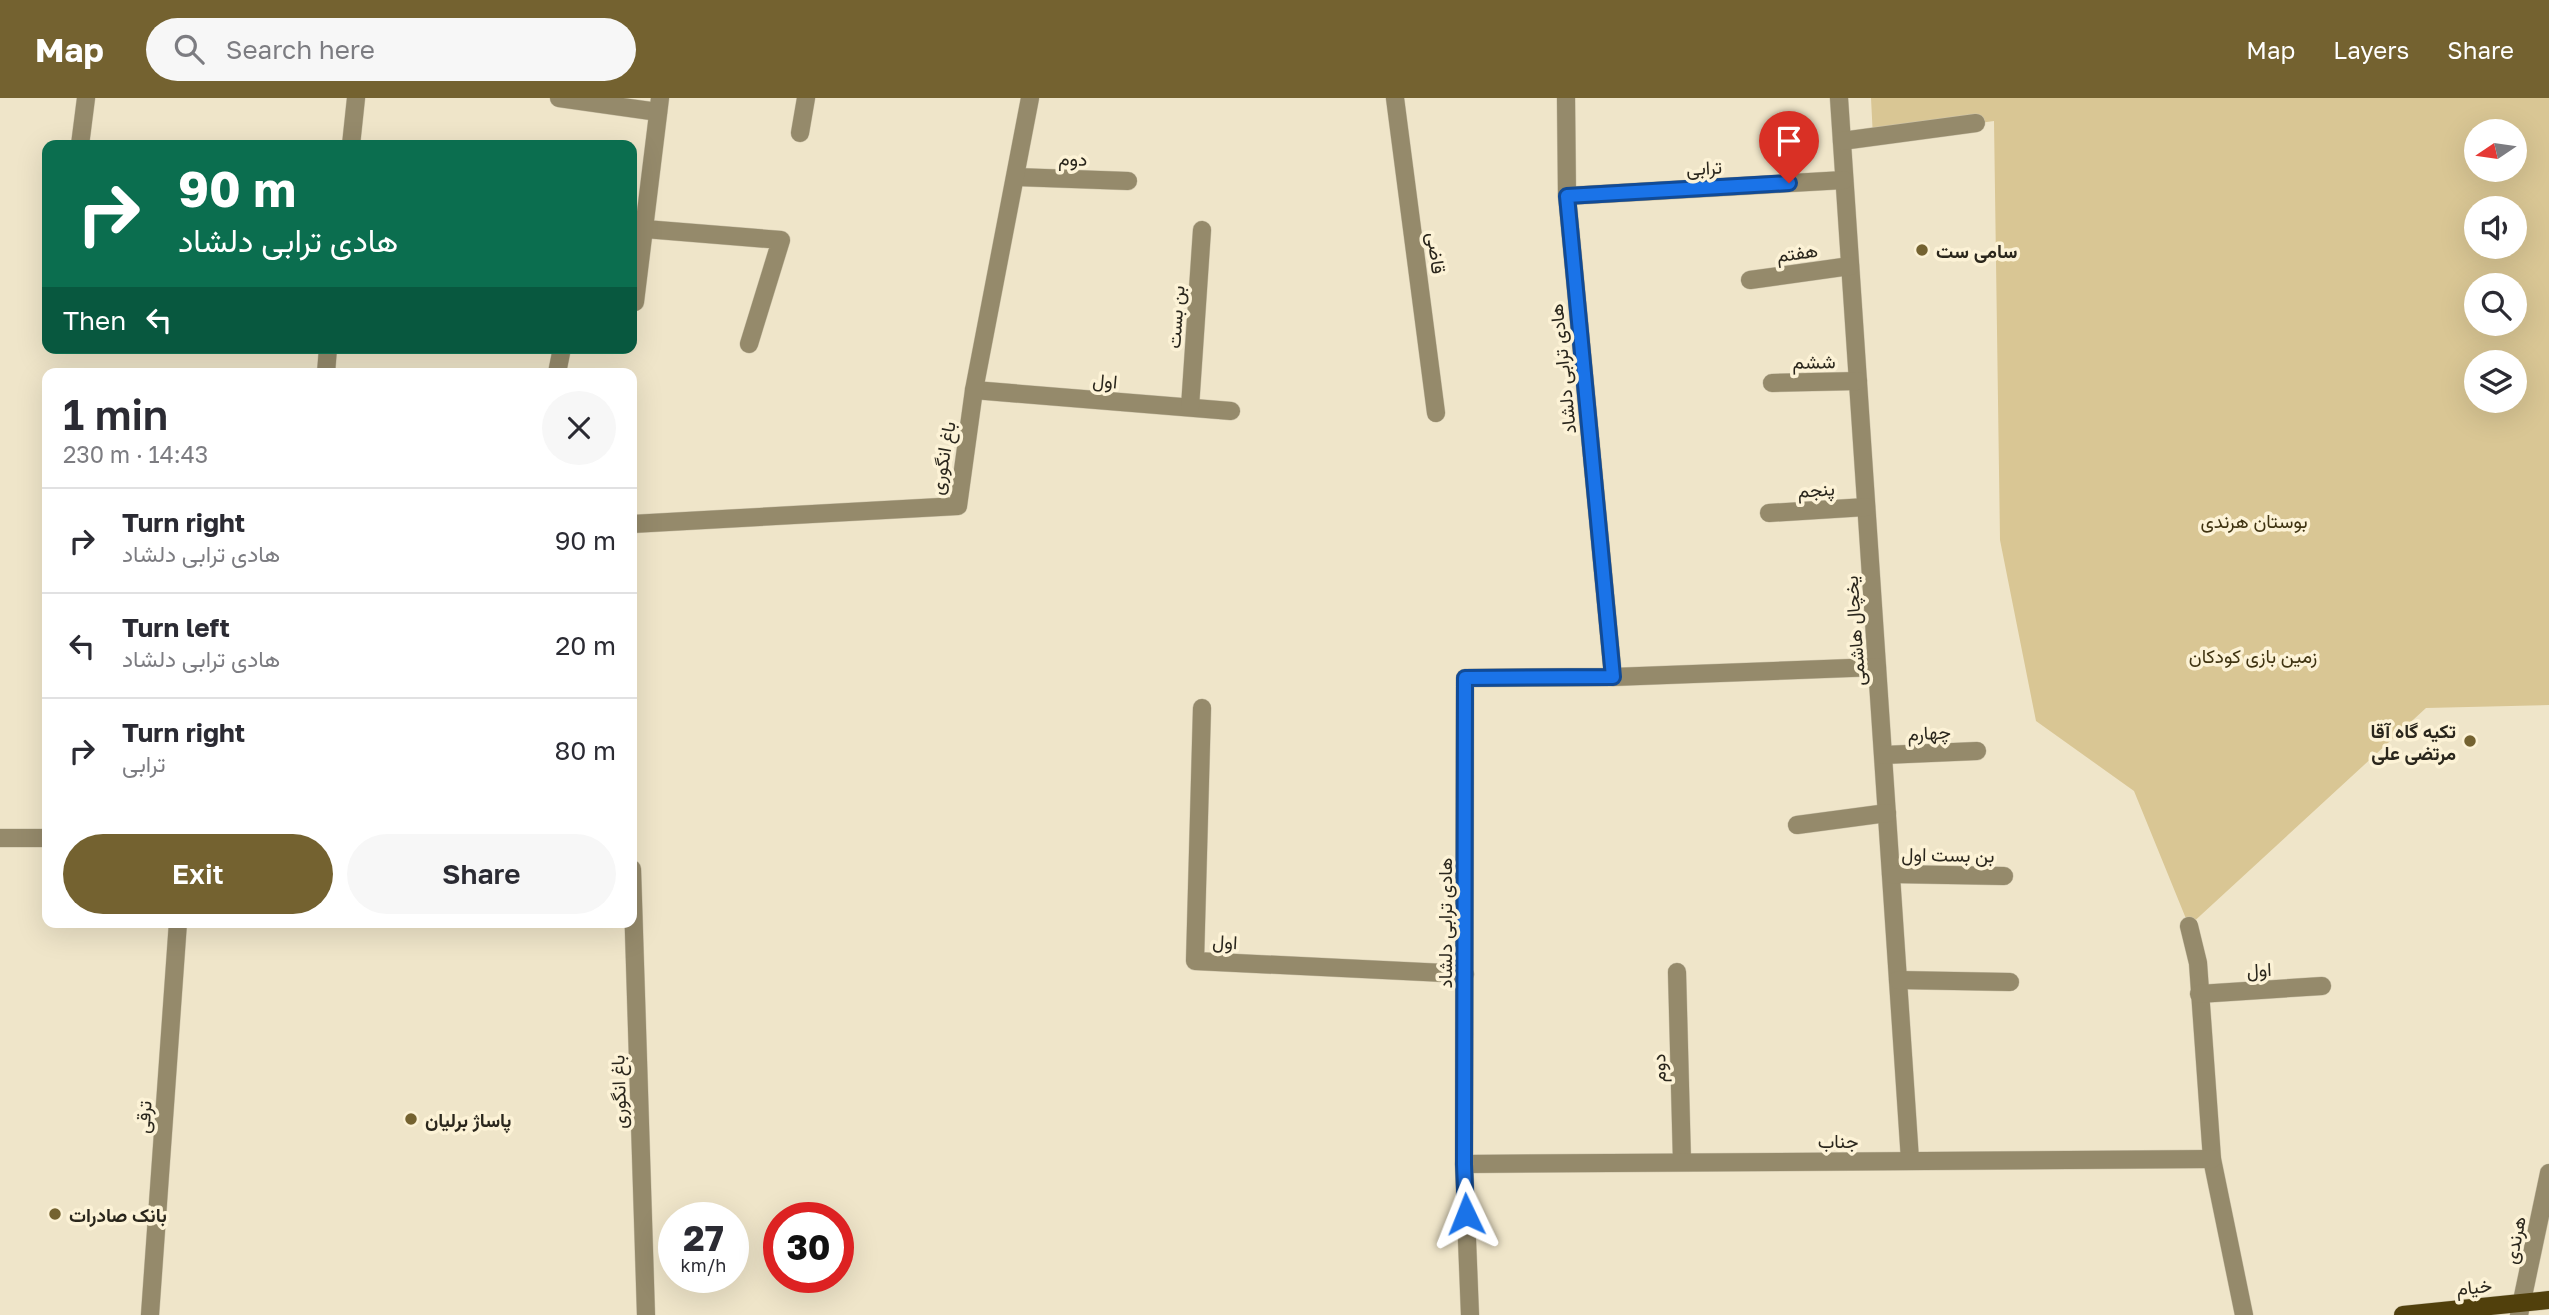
<!DOCTYPE html>
<html lang="en">
<head>
<meta charset="utf-8">
<style>
	body { margin:0; font-family:"Golos Text",Vazirmatn,sans-serif; background:#f7f7f7; color:#2b2b33; height:100vh; display:flex; flex-direction:column; font-size:26px; white-space:nowrap }
	* { box-sizing:border-box; margin:0 }
	p { font-size:23px; color:#7c7c81 }
	.icon { flex:none; width:38px; height:38px; fill:none; stroke:currentColor; stroke-width:2; stroke-linecap:round; stroke-linejoin:round }
	.map { position:relative; flex:1; overflow:hidden }
	.side { position:absolute; left:42px; top:270px; width:595px; height:560px; display:flex; flex-direction:column; background:#fff; border-radius:14px; box-shadow:0 7px 28px #0002 }
	.side>* { flex:none }
	.top-card { position:absolute; left:42px; top:42px; width:595px; height:214px; border-radius:14px; box-shadow:0 7px 28px #0002; background:#0b6e4f; color:#fff; overflow:hidden }
	.needle { width:46px; rotate:257deg }
	.buttons { position:absolute; left:2464px; top:21px; display:grid; gap:14px }
	.buttons a { display:grid; place-items:center; width:63px; height:63px; border-radius:50%; background:#fff; box-shadow:0 7px 28px #0002; font-size:35px }
	.speed { position:absolute; left:658px; top:1104px; display:flex; gap:14px; font-size:35px; font-weight:700; text-align:center }
	.speed>* { display:grid; place-content:center; width:91px; height:91px; border-radius:50%; background:#fff; box-shadow:0 7px 28px #0002; line-height:1 }
	.speed small { font-size:18px; font-weight:400 }
	.speed .limit { border:10px solid #d22; background:#fff; color:#111 }
	.pin { position:absolute; display:grid; place-items:center; width:60px; height:60px; color:#fff; margin:-72px -30px; border-radius:50% 50% 50% 0; rotate:-45deg; box-shadow:0 0 7px #0007 }
	.pin .icon { rotate:45deg }
	.me { position:absolute; width:77px; margin:-38px; rotate:358deg; stroke-linejoin:round; filter:drop-shadow(0 0 5px #0008) }
	.turn { display:flex; align-items:center; gap:24px; height:147px; padding:0 21px; font-size:32px }
	.turn .icon { width:91px; height:91px; stroke-width:2.5 }
	.turn b { display:block; font-size:49px; line-height:60px }
	.then { display:flex; align-items:center; height:66px; padding:0 21px; background:#0003; gap:14px; font-size:26px }
	.round { display:grid; place-items:center; flex:none; width:74px; height:74px; border-radius:37px; background:#f7f7f7 }
	.overview { display:flex; align-items:center; justify-content:space-between; height:119px; padding:0 21px }
	h1 { font-size:42px; font-weight:600; line-height:52px }
	.primary-button { display:flex; gap:14px; margin-top:auto; padding:14px 21px }
	.primary-button a { flex:1; height:80px; border-radius:42px; background:#746230; color:#fff; font-size:28px; font-weight:600; line-height:80px; text-align:center }
	.primary-button a+a { background:#f7f7f7; color:#2b2b33 }
	ul { padding:0; list-style:none }
	li { display:flex; align-items:center; gap:21px; height:105px; padding:0 21px; border-top:2px solid #e1e1e2 }
	li div { flex:1 }
	li b { display:block; font-size:26px }
	li em { font-style:normal }
	header { display:flex; align-items:center; gap:42px; box-sizing:border-box; height:98px; padding:0 35px; background:#746230; color:#fff }
	header strong { font-size:33px }
	nav { display:flex; gap:38px; margin-inline-start:auto; font-size:24px }
	.search { width:490px; height:63px; background:#f7f7f7; display:flex; align-items:center; gap:18px; box-sizing:border-box; padding:0 24px; border-radius:38px; color:#7c7c81; font-size:26px }
	.map>svg:first-child { display:block }
	.green { fill:#d9c694; fill-rule:evenodd }
	.lines { fill:none; stroke-linecap:round; stroke-linejoin:round }
	.minor-casing { stroke:#ccc3aa; stroke-width:19 }
	.major-casing { stroke:#ccc3aa; stroke-width:19 }
	.minor { stroke:#958a6b; stroke-width:18 }
	.major { stroke:#51400c; stroke-width:18 }
	.route-casing { stroke:#114b97; stroke-width:18 }
	.route { stroke:#1a73e8; stroke-width:12 }
	.poi-dot { fill:#746230; stroke:#fcf2d6; stroke-width:2.5 }
	.labels { text-anchor:middle; dominant-baseline:central; stroke-width:7; stroke-linejoin:round; paint-order:stroke }
	.street-label { font-size:19px; fill:#2a261c; stroke:#fcf2d6 }
	.poi-label { font-size:19px; font-weight:bold; fill:#2a261c; stroke:#fcf2d6; text-anchor:start }
	.park-label { font-size:19px; fill:#3f3311; stroke:#fcf2d6 }
</style>
</head>
<body>
<header>
<strong>Map</strong>
<div class="search"><svg class="icon" aria-label="search" viewBox="0 0 24 24"><circle cx="10" cy="10" r="6"/><path d="M15 15l6 6"/></svg>Search here</div>
<nav><a>Map</a><a>Layers</a><a>Share</a></nav>
</header>
<div class="map">
<svg width="2549" height="1217" viewBox="0 0 2549 1217">
	<rect width="100%" height="100%" fill="#efe5c9"/>
	<path class="green" d="M1871,0H2549V607L2426,610L2189,828L2134,693L2036,623L2000,442L1994,23L1873,40ZM2476,33H2515V72H2476ZM2476,110H2515V149H2476ZM2476,187H2515V226H2476ZM2476,264H2515V303H2476Z"/>
	<g class="lines">
		<defs>
			<g id="minor">
				<path d="M559,0L658,14"/>
				<path d="M1395,0L1436,315"/>
				<path d="M1566,0L1567,98L1613,579"/>
				<path d="M1839,0L1910,1062"/>
				<path d="M800,35L806,0"/>
				<path d="M1842,43L1976,25"/>
				<path d="M80,47L86,0"/>
				<path d="M351,47L356,0"/>
				<path d="M1016,79L1128,83"/>
				<path d="M1567,98L1844,82"/>
				<path d="M645,131L781,142L749,246"/>
				<path d="M1750,182L1850,168"/>
				<path d="M632,204H635L660,0"/>
				<path d="M326,275L328,250"/>
				<path d="M557,275L562,250"/>
				<path d="M1772,285L1858,283"/>
				<path d="M974,292L1231,313"/>
				<path d="M1190,309L1202,132"/>
				<path d="M1769,415L1866,409"/>
				<path d="M632,426L958,408L974,292L1030,0"/>
				<path d="M1202,610L1195,863L1465,876"/>
				<path d="M1884,657L1977,653"/>
				<path d="M1797,727L1887,715"/>
				<path d="M0,740H47"/>
				<path d="M632,771L646,1217"/>
				<path d="M1891,776L2004,778"/>
				<path d="M2189,828L2198,865L2212,1061L2244,1217"/>
				<path d="M1677,874L1682,1064"/>
				<path d="M1898,882L2010,884"/>
				<path d="M2199,896L2322,888"/>
				<path d="M1464,1066L2212,1061"/>
				<path d="M150,1217L178,824"/>
				<path d="M1470,1217L1464,1066L1465,580L1613,579L1877,569"/>
				<path d="M2519,1217L2549,1075"/>
			</g>
			<path id="major" d="M2403,1217L2549,1202"/>
		</defs>
		<use href="#minor" class="minor-casing"/>
		<use href="#major" class="major-casing"/>
		<use href="#minor" class="minor"/>
		<use href="#major" class="major"/>
	</g>
	<g class="lines">
		<defs>
			<path id="route" d="M1466,1116L1464,1066L1465,580L1613,579L1567,98L1789,85"/>
		</defs>
		<use href="#route" class="route-casing"/>
		<use href="#route" class="route"/>
	</g>
	<g class="poi-dot">
		<circle cx="1922" cy="152" r="7"/>
		<circle cx="2470" cy="643" r="7"/>
		<circle cx="411" cy="1021" r="7"/>
		<circle cx="55" cy="1116" r="7"/>
	</g>
	<g class="labels">
		<g class="street-label">
			<text transform="translate(1073 60) rotate(2)">دوم</text>
			<text transform="translate(1704 69) rotate(-3)">ترابی</text>
			<text transform="translate(1797 154) rotate(-8)">هفتم</text>
			<text transform="translate(1437 155) rotate(83)">قاضی</text>
			<text transform="translate(1175 219) rotate(-86)">بن بست</text>
			<text transform="translate(1814 263) rotate(-1)">ششم</text>
			<text transform="translate(1562 271) rotate(-96)">هادی ترابی دلشاد</text>
			<text transform="translate(1105 282) rotate(5)">اول</text>
			<text transform="translate(942 360) rotate(-80)">باغ انگوری</text>
			<text transform="translate(1816 391) rotate(-4)">پنجم</text>
			<text transform="translate(1854 533) rotate(-94)">یخچال هاشمی</text>
			<text transform="translate(1929 634) rotate(-3)">چهارم</text>
			<text transform="translate(1948 756) rotate(1)">بن بست اول</text>
			<text transform="translate(1444 825) rotate(-90)">هادی ترابی دلشاد</text>
			<text transform="translate(1225 843) rotate(3)">اول</text>
			<text transform="translate(2259 871) rotate(-3)">اول</text>
			<text transform="translate(1658 970) rotate(-91)">دوم</text>
			<text transform="translate(618 994) rotate(-92)">باغ انگوری</text>
			<text transform="translate(143 1019) rotate(-86)">ترقی</text>
			<text x="1838" y="1042">جناب</text>
			<text transform="translate(2514 1142) rotate(-79)">هرندی</text>
			<text transform="translate(2474 1188) rotate(-6)">خیام</text>
		</g>
		<g class="poi-label">
			<text x="1936" y="152">سامی ست</text>
			<text x="2456" y="632" text-anchor="end">تکیه گاه آقا<tspan x="2456" dy="22">مرتضی علی</tspan></text>
			<text x="425" y="1021">پاساژ برلیان</text>
			<text x="69" y="1116">بانک صادرات</text>
		</g>
		<g class="park-label">
			<text x="2254" y="422">بوستان هرندی</text>
			<text x="2253" y="557">زمین بازی کودکان</text>
		</g>
	</g>
</svg>
<div class="buttons">
<a><svg class="needle" viewBox="-14 -14 28 28"><path d="M0-13l5 13h-10z" fill="#e53935"/><path d="M0 13l5-13h-10z" fill="#7c7c81"/></svg></a>
<a><svg class="icon" aria-label="sound" viewBox="0 0 24 24"><path d="M4 9h4l5-4v14l-5-4H4zM17 9q2 3 0 6"/></svg></a>
<a><svg class="icon" aria-label="search" viewBox="0 0 24 24"><circle cx="10" cy="10" r="6"/><path d="M15 15l6 6"/></svg></a>
<a><svg class="icon" aria-label="layers" viewBox="0 0 24 24"><path d="M12 4l9 5-9 5-9-5zM3 14l9 5 9-5"/></svg></a>
</div>
<div class="speed"><div>27<small>km/h</small></div><div class="limit">30</div></div>
<div class="pin" style="left:1789px;top:85px;background:#d93025"><svg class="icon" aria-label="arrive" viewBox="0 0 24 24"><path d="M6 21V4h12l-3 4 3 4H6"/></svg></div>
<svg class="me" style="left:1466px;top:1116px" viewBox="-20 -20 40 40"><path d="M0-17L14 15 0 8-14 15z" fill="#1a73e8" stroke="#fff" stroke-width="4"/></svg>
<div class="top-card">
<div class="turn"><svg class="icon" aria-label="right" viewBox="0 0 24 24"><path d="M7 20v-9h11M14 6l5 5-5 5"/></svg><div><b>90 m</b>هادی ترابی دلشاد</div></div>
<div class="then">Then<svg class="icon" aria-label="left" viewBox="0 0 24 24"><path d="M17 20v-9H6M10 6l-5 5 5 5"/></svg></div>
</div>
<section class="side">
<div class="overview"><div><h1>1 min</h1><p>230 m · 14:43</p></div><a class="round"><svg class="icon" aria-label="close" viewBox="0 0 24 24"><path d="M6 6l12 12M18 6L6 18"/></svg></a></div>
<ul>
<li><svg class="icon" aria-label="right" viewBox="0 0 24 24"><path d="M7 20v-9h11M14 6l5 5-5 5"/></svg><div><b>Turn right</b><p>هادی ترابی دلشاد</p></div><em>90 m</em></li>
<li><svg class="icon" aria-label="left" viewBox="0 0 24 24"><path d="M17 20v-9H6M10 6l-5 5 5 5"/></svg><div><b>Turn left</b><p>هادی ترابی دلشاد</p></div><em>20 m</em></li>
<li><svg class="icon" aria-label="right" viewBox="0 0 24 24"><path d="M7 20v-9h11M14 6l5 5-5 5"/></svg><div><b>Turn right</b><p>ترابی</p></div><em>80 m</em></li>
</ul>
<div class="primary-button"><a>Exit</a><a>Share</a></div>
</section>
</div>
</body>
</html>
